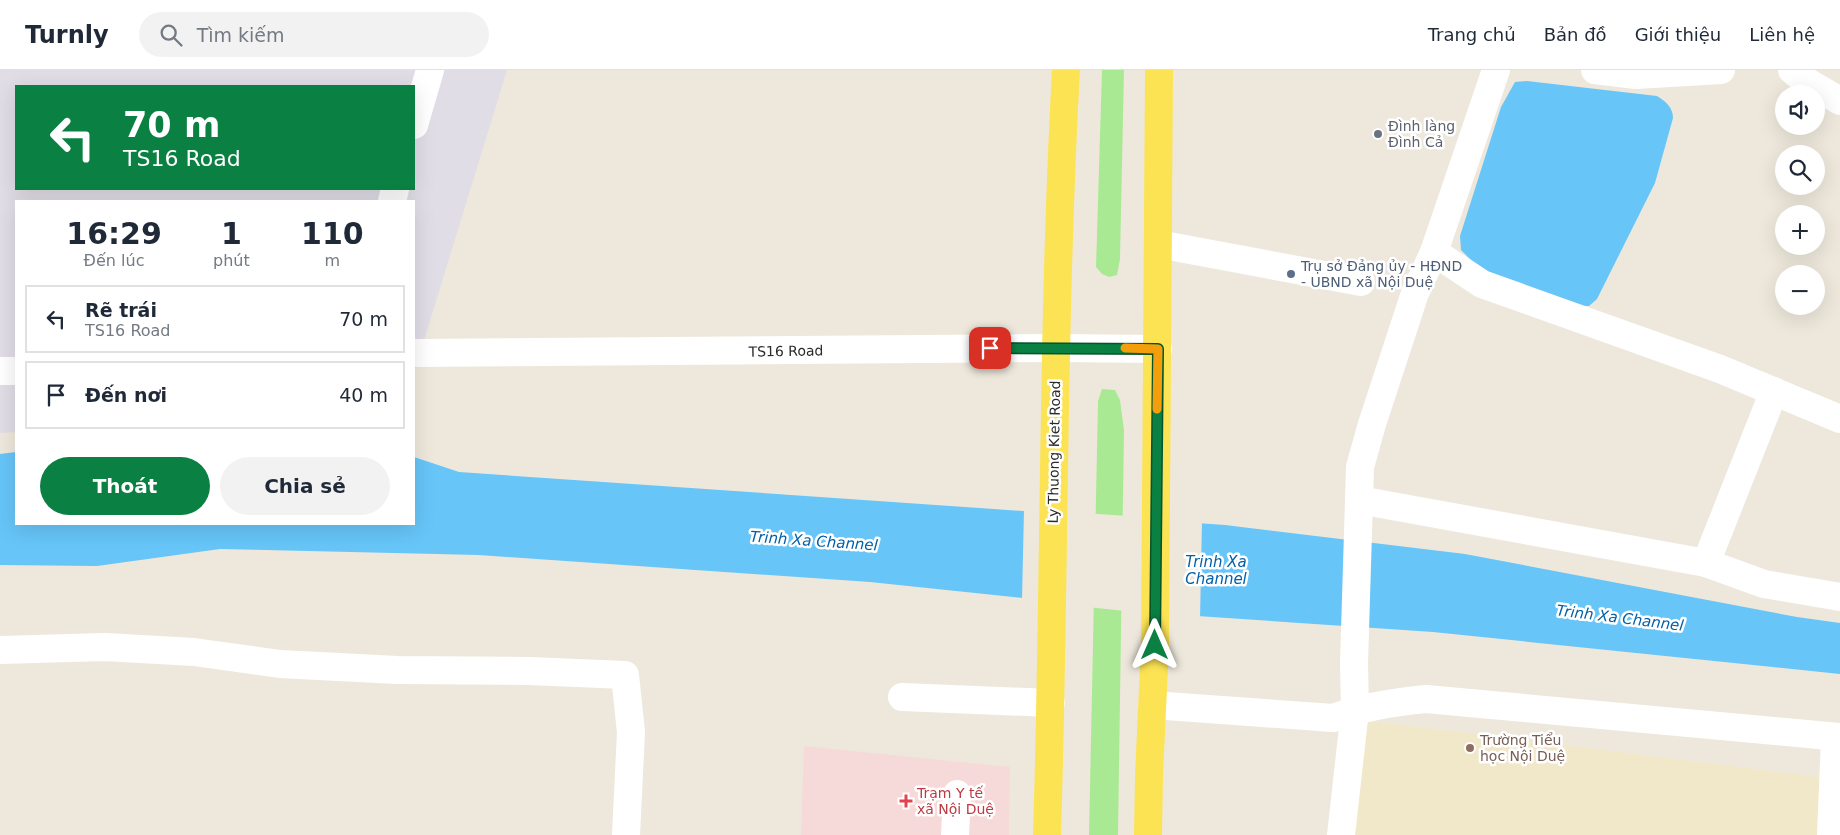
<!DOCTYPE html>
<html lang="vi">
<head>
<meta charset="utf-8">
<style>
	body { margin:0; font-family:"DejaVu Sans",sans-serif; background:#f2f2f3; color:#1f2937; height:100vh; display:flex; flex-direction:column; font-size:19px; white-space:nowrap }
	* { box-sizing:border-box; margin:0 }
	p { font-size:16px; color:#747a83 }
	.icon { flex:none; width:28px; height:28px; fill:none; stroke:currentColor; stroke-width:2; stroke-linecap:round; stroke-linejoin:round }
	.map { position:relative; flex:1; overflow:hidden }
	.side { position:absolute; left:15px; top:130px; width:400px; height:325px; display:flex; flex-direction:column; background:#fff; border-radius:0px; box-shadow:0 5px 20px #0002 }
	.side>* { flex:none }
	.top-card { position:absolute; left:15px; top:15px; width:400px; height:105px; border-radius:0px; box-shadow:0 5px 20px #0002; background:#0b8043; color:#fff; overflow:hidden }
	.buttons { position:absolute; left:1775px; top:15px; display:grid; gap:10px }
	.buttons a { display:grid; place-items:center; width:50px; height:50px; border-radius:50%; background:#fff; box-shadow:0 5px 20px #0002; font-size:25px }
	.pin { position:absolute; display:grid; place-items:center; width:42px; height:42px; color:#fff; margin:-21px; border-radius:10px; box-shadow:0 2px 8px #0006 }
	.me { position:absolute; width:55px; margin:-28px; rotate:0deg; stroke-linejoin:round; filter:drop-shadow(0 0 4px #0008) }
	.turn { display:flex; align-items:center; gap:18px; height:105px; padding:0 25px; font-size:22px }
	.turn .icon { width:65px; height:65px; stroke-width:2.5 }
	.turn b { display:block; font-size:35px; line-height:42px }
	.eta { display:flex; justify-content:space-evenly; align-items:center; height:85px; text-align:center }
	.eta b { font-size:30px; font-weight:700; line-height:35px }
	.primary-button { display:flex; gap:10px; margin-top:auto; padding:10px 25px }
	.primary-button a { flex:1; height:58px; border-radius:30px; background:#0b8043; color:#fff; font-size:20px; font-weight:700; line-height:58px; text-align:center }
	.primary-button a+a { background:#f2f2f3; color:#1f2937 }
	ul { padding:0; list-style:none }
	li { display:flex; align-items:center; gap:15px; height:68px; margin:0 10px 8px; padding:0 15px; border:2px solid #e0e1e3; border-radius:0px }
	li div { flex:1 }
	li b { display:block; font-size:19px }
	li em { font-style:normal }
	header { display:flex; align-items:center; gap:30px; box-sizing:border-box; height:70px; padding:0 25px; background:#fff; border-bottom:1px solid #e0e1e3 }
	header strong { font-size:24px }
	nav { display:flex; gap:28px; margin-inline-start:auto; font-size:18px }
	.search { width:350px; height:45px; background:#f2f2f3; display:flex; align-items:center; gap:12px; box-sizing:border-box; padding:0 18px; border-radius:28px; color:#747a83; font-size:19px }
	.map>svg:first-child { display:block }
	.industrial { fill:#e0dde6; fill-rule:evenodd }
	.education { fill:#f1e8ca }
	.medical { fill:#f5dad9 }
	.green { fill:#aae994 }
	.water { fill:#67c5f8 }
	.pier { fill:#eee8dc }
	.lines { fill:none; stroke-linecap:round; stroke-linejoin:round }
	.minor { stroke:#fff; stroke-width:28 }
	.major { stroke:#fce353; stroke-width:28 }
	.route-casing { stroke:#07532c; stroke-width:12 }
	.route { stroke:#0b8043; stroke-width:9 }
	.slow { stroke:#f59e0b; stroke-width:9 }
	.worship-dot { fill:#6b7280; stroke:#fff; stroke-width:2 }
	.service-dot { fill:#5c6f8a; stroke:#fff; stroke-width:2 }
	.education-dot { fill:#8d6e63; stroke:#fff; stroke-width:2 }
	.health-dot { fill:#e0444e; stroke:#fff; stroke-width:2 }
	.labels { text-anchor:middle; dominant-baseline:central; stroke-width:5; stroke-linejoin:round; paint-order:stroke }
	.worship-label { font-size:14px; fill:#5b616d; stroke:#fff; text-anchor:start }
	.service-label { font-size:14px; fill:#4e5e75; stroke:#fff; text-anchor:start }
	.street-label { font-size:14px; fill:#2b2b2b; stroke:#fff }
	.education-label { font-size:14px; fill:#785e54; stroke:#fff; text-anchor:start }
	.health-label { font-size:14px; fill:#be3a42; stroke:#fff; text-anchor:start }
	.water-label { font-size:15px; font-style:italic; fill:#0260a8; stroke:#fff }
</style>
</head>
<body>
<header>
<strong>Turnly</strong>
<div class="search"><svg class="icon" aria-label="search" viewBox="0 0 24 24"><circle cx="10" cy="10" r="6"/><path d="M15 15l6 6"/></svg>Tìm kiếm</div>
<nav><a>Trang chủ</a><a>Bản đồ</a><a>Giới thiệu</a><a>Liên hệ</a></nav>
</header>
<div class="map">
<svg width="1840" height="765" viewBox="0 0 1840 765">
	<rect width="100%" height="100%" fill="#eee8dc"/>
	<path class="industrial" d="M0,0H507L414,303V131H16V362L0,363ZM16,16H414V119H16Z"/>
	<path class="education" d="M1352,649L1827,708L1821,765H1347Z"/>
	<path class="medical" d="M804,676L1010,697L1009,765H801Z"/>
	<g class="green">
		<path d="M1102,0H1124L1120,189L1117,205L1109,207L1102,204L1096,197Z"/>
		<path d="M1102,319L1115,320L1120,330L1124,360L1118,765H1089L1098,331Z"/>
	</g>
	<g class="water">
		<path d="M1527,11L1657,26C1665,31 1673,37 1673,48L1655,113L1597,229L1589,236H1563L1496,207L1472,191L1461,180L1460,166L1501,37L1515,12Z"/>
		<path d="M16,382V454H414V387L459,402L1225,455L1465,484L1797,547L1840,553V604L1433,562L1197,546L870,512L479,485L220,479L97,496L0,495V384Z"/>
	</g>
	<path class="pier" d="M1024,439L1202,451L1200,549L1022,530Z"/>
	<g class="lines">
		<g class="minor">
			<path d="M1496,0L1434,182L1482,214L1720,299L1840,349"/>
			<path d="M1595,0L1636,5L1721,0"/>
			<path d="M1792,0L1804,10L1840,31"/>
			<path d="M414,55L430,0"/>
			<path d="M392,131L395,119"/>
			<path d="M1158,174L1361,212"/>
			<path d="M414,283L1056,278L1158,279"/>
			<path d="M0,301H16"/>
			<path d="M1359,430L1706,493L1764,514L1840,527"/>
			<path d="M1706,493L1774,321"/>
			<path d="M0,580L105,577L194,582L280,594L397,600L529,601L625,605L631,662L626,765"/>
			<path d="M902,627L1051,633"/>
			<path d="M1152,635L1333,648C1363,637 1393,632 1426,629L1840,667"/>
			<path d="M955,765L957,724"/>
			<path d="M1341,765L1355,640L1354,594L1360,397L1372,354L1415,223L1434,182"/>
			<path d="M1831,765L1835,667"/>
		</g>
		<g class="major">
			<path d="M1047,765C1055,510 1052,255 1066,0"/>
			<path d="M1148,765L1149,705L1155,575L1159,0"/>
		</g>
	</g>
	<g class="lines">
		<defs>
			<path id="route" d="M990,278L1158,279L1155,575"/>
		</defs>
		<use href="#route" class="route-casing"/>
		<use href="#route" class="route"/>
		<path class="slow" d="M1125,278L1158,279L1157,339"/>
	</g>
	<circle class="worship-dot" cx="1378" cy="64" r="5"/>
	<circle class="service-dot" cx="1291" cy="204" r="5"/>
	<circle class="education-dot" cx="1470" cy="678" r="5"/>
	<path class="health-dot" d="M903.5 723.5h5v5h5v5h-5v5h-5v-5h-5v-5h5z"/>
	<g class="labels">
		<g class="worship-label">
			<text x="1388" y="56">Đình làng<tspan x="1388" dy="16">Đình Cả</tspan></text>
		</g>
		<g class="service-label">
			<text x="1301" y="196">Trụ sở Đảng ủy - HĐND<tspan x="1301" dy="16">- UBND xã Nội Duệ</tspan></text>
		</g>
		<g class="street-label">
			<text transform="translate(786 281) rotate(-1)">TS16 Road</text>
			<text transform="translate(1054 382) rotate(-89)">Ly Thuong Kiet Road</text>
		</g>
		<g class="education-label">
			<text x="1480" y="670">Trường Tiểu<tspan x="1480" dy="16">học Nội Duệ</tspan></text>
		</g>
		<g class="health-label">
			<text x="917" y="723">Trạm Y tế<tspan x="917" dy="16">xã Nội Duệ</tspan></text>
		</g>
		<g class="water-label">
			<text transform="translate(814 471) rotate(4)">Trinh Xa Channel</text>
			<text x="1216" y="492">Trinh Xa<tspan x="1216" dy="17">Channel</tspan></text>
			<text transform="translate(1620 548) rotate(7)">Trinh Xa Channel</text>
		</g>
	</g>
</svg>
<div class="buttons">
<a><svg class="icon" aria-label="sound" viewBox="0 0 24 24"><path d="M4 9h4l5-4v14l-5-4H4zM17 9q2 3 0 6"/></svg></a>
<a><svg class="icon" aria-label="search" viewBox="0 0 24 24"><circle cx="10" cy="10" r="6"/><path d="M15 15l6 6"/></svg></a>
<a>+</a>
<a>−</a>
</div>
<div class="pin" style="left:990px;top:278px;background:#d93025"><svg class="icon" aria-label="arrive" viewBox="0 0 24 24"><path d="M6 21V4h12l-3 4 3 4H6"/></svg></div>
<svg class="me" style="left:1155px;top:575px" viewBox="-20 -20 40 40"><path d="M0-17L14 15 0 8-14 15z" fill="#0b8043" stroke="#fff" stroke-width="4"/></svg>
<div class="top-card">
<div class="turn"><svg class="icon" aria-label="left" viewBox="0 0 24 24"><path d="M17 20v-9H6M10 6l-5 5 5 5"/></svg><div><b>70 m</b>TS16 Road</div></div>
</div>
<section class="side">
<div class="eta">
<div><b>16:29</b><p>Đến lúc</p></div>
<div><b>1</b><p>phút</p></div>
<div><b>110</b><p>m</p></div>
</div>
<ul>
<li><svg class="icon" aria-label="left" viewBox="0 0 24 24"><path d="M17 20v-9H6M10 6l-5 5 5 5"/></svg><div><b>Rẽ trái</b><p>TS16 Road</p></div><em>70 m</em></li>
<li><svg class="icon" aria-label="arrive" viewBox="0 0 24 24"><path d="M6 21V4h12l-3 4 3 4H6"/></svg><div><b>Đến nơi</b></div><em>40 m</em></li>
</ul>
<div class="primary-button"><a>Thoát</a><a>Chia sẻ</a></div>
</section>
</div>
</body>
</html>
